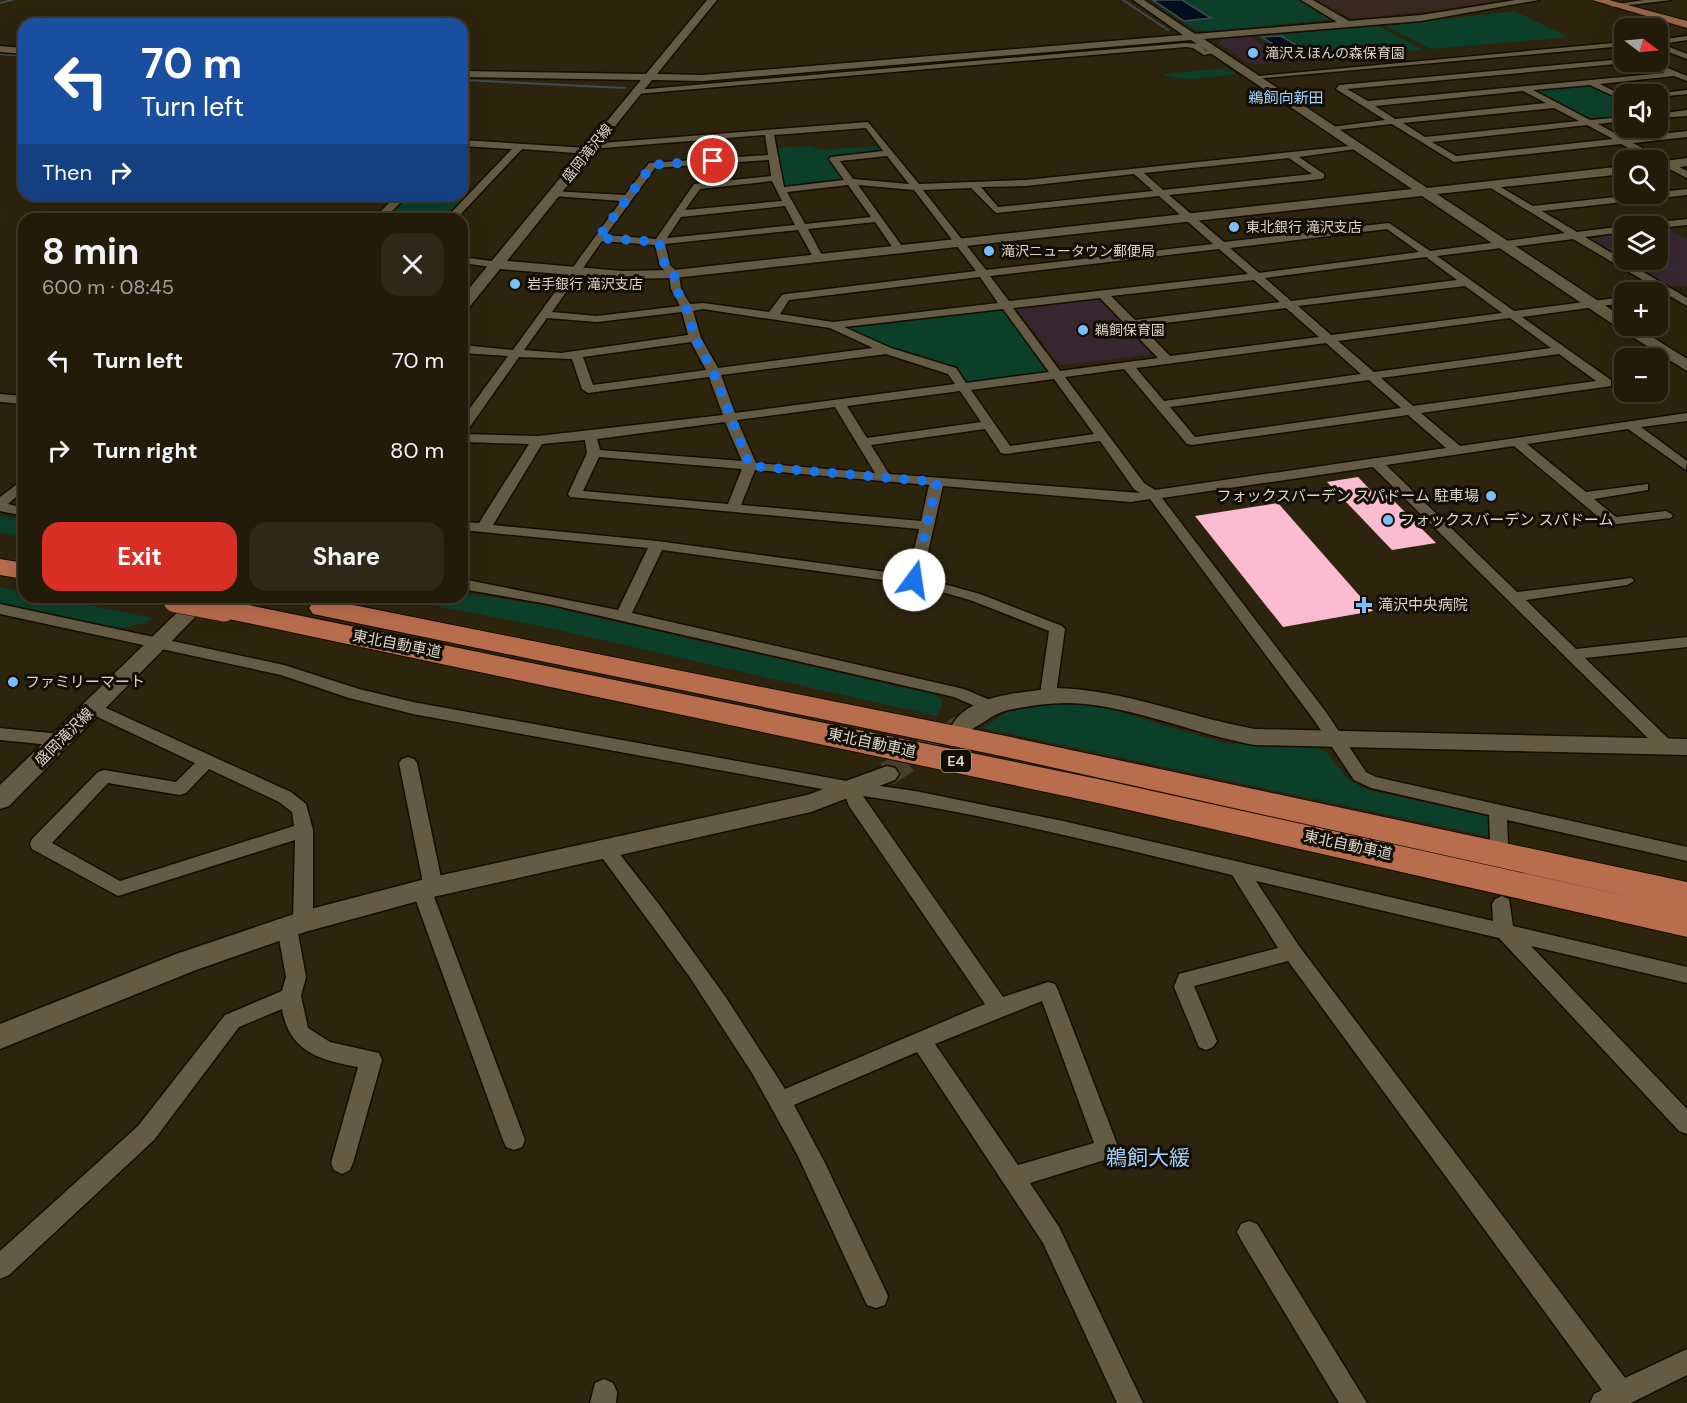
<!DOCTYPE html>
<html lang="en">
<head>
<meta charset="utf-8">
<style>
	body { margin:0; font-family:"DM Sans","Noto Sans JP",sans-serif; background:#2e2818; color:#f1f3f6; height:100vh; display:flex; flex-direction:column; font-size:22px; white-space:nowrap }
	* { box-sizing:border-box; margin:0 }
	p { font-size:20px; color:#a2a19c }
	.icon { flex:none; width:33px; height:33px; fill:none; stroke:currentColor; stroke-width:2; stroke-linecap:round; stroke-linejoin:round }
	.map { position:relative; flex:1; overflow:hidden }
	.side { position:absolute; left:18px; top:213px; width:450px; height:390px; display:flex; flex-direction:column; background:#221b0a; border-radius:18px; box-shadow:0 6px 24px #0002,0 0 0 2px #3f392b }
	.side>* { flex:none }
	.hud { position:absolute; left:18px; top:18px; width:450px; height:183px; border-radius:18px; box-shadow:0 6px 24px #0002,0 0 0 2px #3f392b; background:#1a4fa0; color:#fff; overflow:hidden }
	.needle { width:39px; rotate:106deg }
	.buttons { position:absolute; left:1614px; top:18px; display:grid; gap:12px }
	.buttons a { display:grid; place-items:center; width:54px; height:54px; border-radius:12px; background:#221b0a; box-shadow:0 6px 24px #0002,0 0 0 2px #3f392b; font-size:30px }
	.pin { position:absolute; display:grid; place-items:center; width:51px; height:51px; color:#fff; margin:-26px; border:3px solid #fff; border-radius:50%; box-shadow:0 2px 6px #0007 }
	.me { position:absolute; width:66px; margin:-33px; rotate:14deg; stroke-linejoin:round; filter:drop-shadow(0 0 4px #0008) }
	.turn { display:flex; align-items:center; gap:21px; height:126px; padding:0 24px; font-size:27px }
	.turn .icon { width:78px; height:78px; stroke-width:2.5 }
	.turn b { display:block; font-size:42px; line-height:51px }
	.then { display:flex; align-items:center; height:57px; padding:0 24px; background:#0003; gap:12px; font-size:22px }
	.round { display:grid; place-items:center; flex:none; width:63px; height:63px; border-radius:18px; background:#2e2818 }
	.overview { display:flex; align-items:center; justify-content:space-between; height:102px; padding:0 24px }
	h1 { font-size:36px; font-weight:700; line-height:45px }
	.action { display:flex; gap:12px; margin-top:auto; padding:12px 24px }
	.action a { flex:1; height:69px; border-radius:18px; background:#d93025; color:#fff; font-size:24px; font-weight:700; line-height:69px; text-align:center }
	.action a+a { background:#2e2818; color:#f1f3f6 }
	ul { padding:0; list-style:none }
	li { display:flex; align-items:center; gap:18px; height:90px; padding:0 24px }
	li div { flex:1 }
	li b { display:block; font-size:22px }
	li em { font-style:normal }
	.map>svg:first-child { display:block }
	.commercial { fill:#39281f }
	.education { fill:#372630 }
	.green { fill:#0c3f2a }
	.water { fill:#000e1e; stroke:#424a51; stroke-width:1.5 }
	.lines { fill:none; stroke-linecap:round; stroke-linejoin:round }
	.stream { stroke:#424a51; stroke-width:2 }
	.building { fill:#fbbbd0 }
	.secondary-tunnel { stroke:#473f2a; stroke-width:24; stroke-dasharray:24 12; stroke-linecap:butt }
	.street-casing { stroke:#150c00; stroke-width:3 }
	.secondary-casing { stroke:#150c00; stroke-width:3 }
	.primary-casing { stroke:#150c00; stroke-width:2 }
	.highway-casing { stroke:#150c00; stroke-width:2 }
	.street { fill:#655b44; fill-rule:evenodd }
	.secondary { fill:#655b44; fill-rule:evenodd }
	.primary { fill:#976649; fill-rule:evenodd }
	.highway { fill:#b86d4d; fill-rule:evenodd }
	.highway-bridge-casing { stroke:#150c00; stroke-width:26; stroke-linecap:butt }
	.highway-bridge { stroke:#b86d4d; stroke-width:25 }
	.route { stroke:#1a73e8; stroke-width:10; stroke-dasharray:0 18 }
	.poi-dot { fill:#7bbef8; stroke:#120e05; stroke-width:2 }
	.labels { text-anchor:middle; dominant-baseline:central; stroke-width:6; stroke-linejoin:round; paint-order:stroke }
	.far-poi-label { font-size:14px; fill:#dcd6c9; stroke:#120e05; text-anchor:start }
	.far-street-label { font-size:14px; fill:#dcd6c9; stroke:#120e05 }
	.shield { fill:#120e05; stroke:#9f9a8e; stroke-width:1.5 }
	.shield-label { font-size:14px; font-weight:bold; fill:#dcd6c9 }
	.far-quarter-label { font-size:15px; fill:#a1d2fe; stroke:#120e05 }
	.poi-label { font-size:15px; fill:#dcd6c9; stroke:#120e05; text-anchor:start }
	.street-label { font-size:15px; fill:#dcd6c9; stroke:#120e05 }
	.near-quarter-label { font-size:21px; fill:#a1d2fe; stroke:#120e05 }
</style>
</head>
<body>
<div class="map">
<svg width="1687" height="1403" viewBox="0 0 1687 1403">
	<rect width="100%" height="100%" fill="#2d240e"/>
	<path class="commercial" d="M1315,0H1501L1439,10L1353,19Z"/>
	<g class="education">
		<path d="M1249,36L1289,62L1251,65L1218,43L1224,38Z"/>
		<path d="M1658,229H1669L1687,239V286H1669L1590,239L1624,233V260H1658Z"/>
		<path d="M1098,296L1154,351L1149,355L1060,365L1016,309L1018,306Z"/>
	</g>
	<g class="green">
		<path d="M1150,0H1300L1335,19L1209,31L1195,30Z"/>
		<path d="M1514,11L1569,37L1431,49L1384,26Z"/>
		<path d="M1378,26L1423,50L1297,61L1257,36Z"/>
		<path d="M1227,68L1236,74C1218,76 1176,84 1163,74Z"/>
		<path d="M1591,85L1624,101V116L1593,120L1536,90Z"/>
		<path d="M808,146L822,150L879,146L884,152L831,158L847,181L782,188L776,148Z"/>
		<path d="M410,195L466,197L446,219L385,217Z"/>
		<path d="M991,308L1004,309L1052,372L970,382C935,352 879,356 843,326Z"/>
		<path d="M0,515L24,520V538L0,533Z"/>
		<path d="M0,587L24,592V597H49L153,618L145,623L116,629L0,604Z"/>
		<path d="M462,593L542,605L936,695L942,700V707L936,716L545,627L388,597H462Z"/>
		<path d="M1052,704L1100,706L1224,743L1314,747L1326,752L1348,779L1367,790L1490,816L1491,837L983,728L1007,712Z"/>
	</g>
	<g class="water">
		<path d="M1153,0H1182L1211,18L1184,21Z"/>
		<path d="M1281,36L1319,59L1299,60L1262,37Z"/>
	</g>
	<g class="lines">
		<g class="stream">
			<path d="M1123,0L1168,30"/>
			<path d="M0,3L12,0"/>
			<path d="M0,54L24,56"/>
			<path d="M462,80L625,88"/>
			<path d="M657,88L1173,43"/>
		</g>
	</g>
	<g class="building">
		<path d="M1358,477L1377,497L1388,495L1436,543L1392,550L1327,482Z"/>
		<path d="M1278,503L1373,611L1283,627L1195,516Z"/>
	</g>
	<g class="lines">
		<path class="secondary-tunnel" d="M887,774L962,726"/>
		<defs>
			<g id="street">
				<path d="M1645,0H1671L1613,7L1609,5Z"/>
				<path d="M1687,36V40L1662,44L1687,54V59L1658,48V40Z"/>
				<path d="M1624,42V46L1253,79L1249,77Z"/>
				<path d="M1186,43L1198,44L1206,51L1219,52L1204,55L1193,48L1186,47L636,94L632,92L636,90Z"/>
				<path d="M1624,59L1627,63L1347,89L1368,101L1665,73L1643,62H1653L1687,76V81L1674,76L1600,84L1624,96V101L1590,85L1533,90L1590,120L1624,117V121L1598,124L1624,138L1687,131V137L1633,143L1687,171V178L1621,144L1454,162L1392,124L1328,131L1324,128L1385,120L1336,89L1339,85ZM1523,91L1546,103L1395,119L1375,106ZM1554,108L1579,121L1425,137L1403,123ZM1587,125L1613,139L1456,156L1432,142Z"/>
				<path d="M1687,90V94L1658,97L1654,94Z"/>
				<path d="M1687,110V116L1658,118V114Z"/>
				<path d="M868,122L919,184L1026,180L1359,145L1363,148L1299,157L1324,174V178L1321,179L1169,195L1224,242L1389,223L1430,251L1565,233L1489,187V183L1492,182L1533,206L1687,189V195L1542,211L1577,232L1624,226H1626L1624,232L1585,237L1687,298V306L1573,239L1437,256L1514,311L1624,297V303L1522,317L1611,380V386L1421,413L1460,446L1687,413V421L1641,427L1687,461L1686,470L1628,429L1527,444L1586,492L1648,484V490L1594,499L1616,517L1666,511L1673,515L1671,518L1608,525L1514,446L1386,465L1517,592L1632,578L1634,581L1627,585L1526,600L1576,649L1687,637V647L1585,658L1675,745L1678,749L1675,753H1663L1373,467L1162,498L1326,712L1366,772L1376,777L1687,847V861L1507,820L1508,843L1506,848H1492L1490,843L1489,815L1371,788L1354,780L1314,720L1150,499L1131,502L943,486L922,578L980,594L1062,626L1065,629L1056,694L1048,699L1040,694L1049,631L970,600L913,584L662,550L632,613L964,689L997,703L999,707L991,713L954,697L548,604L462,589V579L618,610L648,548L462,530V522L479,523L529,444L462,442V434L538,436L723,415L709,377L588,393L582,389L572,359L519,357L467,431L462,432V419L508,356L462,353V345L513,350L621,201L554,196L551,195V191L625,195L649,163L768,155L765,135L591,149L588,148V144ZM866,128L883,151L831,157L829,159L844,180L784,187L774,135ZM887,156L909,184L853,179L840,161ZM1289,158L1312,174L1163,190L1144,173ZM769,160L771,176L694,184L656,239L606,235L655,168ZM1134,174L1153,191L998,207L981,187L1026,186ZM772,181L782,201L685,210L700,189ZM848,185L871,217L805,224L787,192ZM858,185L914,190L976,271L786,294L782,295L769,312L703,303L690,304L681,289L679,274L670,265L665,244L798,230L813,257L818,260L823,257L808,229L875,222L895,251H903L904,249ZM971,188L996,213L1159,196L1213,244L986,270L923,190ZM785,206L795,225L667,238L681,217ZM1387,229L1419,252L1259,273L1230,248ZM602,241L655,245L660,266L669,275L671,289L680,306L597,316L552,312ZM1219,249L1248,274L1009,301L990,276ZM1426,257L1457,280L1291,301L1265,278ZM980,277L998,303L833,322L780,314L789,300ZM1254,280L1280,302L1135,320L1111,296ZM1465,286L1502,313L1331,335L1298,306ZM1100,298L1158,358L1060,371L1013,308ZM1286,308L1319,337L1170,356L1141,326ZM703,309L830,328L873,348L718,368L701,338L693,311ZM1003,309L1049,372L966,383L956,368L891,348L844,327ZM682,312L688,335L561,353L524,350L547,318L597,322ZM1510,318L1551,348L1374,372L1338,341ZM691,342L706,370L593,385L583,357ZM1326,343L1361,374L1164,401L1136,368ZM886,354L948,374L955,384L735,413L721,375ZM1559,354L1596,381L1413,406L1381,378ZM1124,369L1187,444L1192,445L1408,415L1446,448L1155,490L1144,483L1065,377ZM1054,379L1094,434L1010,446L971,390ZM1369,380L1401,408L1195,437L1170,407ZM960,391L981,422L867,438L847,406ZM835,407L875,473L756,463L737,420ZM725,422L742,461L600,450L597,439ZM985,429L1001,453L1006,454L1100,441L1134,489L1140,493L889,474L871,445ZM585,440L587,453L568,494L570,497L919,529L908,575L657,541L493,525L542,444ZM599,457L742,469L728,504L583,491ZM755,470L929,485L921,521L741,505Z"/>
				<path d="M462,140L588,148L593,151L588,154L522,149L456,219H445L512,149L462,146Z"/>
				<path d="M397,195H408L384,219H373Z"/>
				<path d="M1687,219V225L1658,228L1646,226L1651,223Z"/>
				<path d="M462,257L498,262L503,265L498,268L462,263Z"/>
				<path d="M0,394L24,396V404L0,402Z"/>
				<path d="M24,479V490L8,504L24,508V516L0,511V497Z"/>
				<path d="M0,604L284,665L359,689L413,702L852,782L915,791L1063,821L1493,921L1492,904L1495,899L1502,896L1509,899L1513,926L1687,967V983L1531,946L1687,1109V1134L1679,1131L1499,938L1256,881L1299,946L1625,1378L1687,1349V1375L1631,1403H1590L1594,1394L1602,1390L1288,961L1194,986L1217,1041L1213,1047L1206,1050L1199,1047L1174,987L1179,974L1278,948L1232,875C1110,846 987,814 863,796L1003,997L1048,982L1055,984L1058,990L1119,1149L1116,1156L1108,1159L1030,1183L1059,1227L1143,1403H1117L1043,1243L917,1052L794,1105L825,1163L888,1296L885,1305L876,1308L867,1305L797,1154L752,1073L689,976L595,848L597,843H611L658,903L725,996L785,1089L985,1004L849,806L844,793L413,714L349,698L281,675L0,614ZM1042,1001L1094,1143L1018,1165L935,1044Z"/>
				<path d="M93,702L291,792L306,804L313,830V922L310,927L303,930L297,928L306,977L301,996L308,1028L330,1042L379,1053L382,1060L353,1163L350,1170L342,1174L334,1170L331,1163L358,1067C320,1060 289,1052 282,1009L239,1027L154,1140L9,1275L0,1279V1251L138,1126L225,1015L282,991L286,977L277,928L280,923L287,920L293,922L295,840L118,896L32,849L30,844L32,839L98,772L104,770L176,782L195,763L87,712L85,708ZM209,769L279,802L292,812L294,826L120,881L52,843L108,783L180,795L186,793Z"/>
				<path d="M0,728L61,734L70,740L61,746L0,740Z"/>
				<path d="M408,757L414,759L417,763L443,887L440,892L433,894L525,1140L522,1147L514,1150L506,1147L503,1140L412,890L415,885L423,883L399,763L402,759Z"/>
				<path d="M1249,1221L1257,1224L1367,1403H1339L1241,1240L1237,1232L1241,1224Z"/>
				<path d="M604,1379L613,1383L617,1392L616,1403H590L595,1383Z"/>
			</g>
			<g id="secondary">
				<path d="M707,0H717L657,74L702,75L1183,35L1133,0H1144L1195,34L1337,22L1301,0H1313L1349,21L1421,15L1516,0H1539L1421,21L1204,39L1427,188L1624,166V174L1437,194L1624,318V326H1635L1687,359V371L1620,329L1422,196L674,278L622,279L500,269L467,310L462,312V297L641,80L462,77V71L646,74ZM1191,40L1412,189L674,270L622,271L507,261L652,80L702,81Z"/>
				<path d="M0,46L24,48V54L0,52Z"/>
				<path d="M1687,158V166L1658,170V162Z"/>
				<path d="M193,597H215L9,806L0,809V785Z"/>
				<path d="M1054,688C1123,689 1187,717 1255,729L1687,739V755L1255,745C1198,735 1143,710 1085,704C1060,701 1033,705 1008,710C991,714 979,728 963,733L955,731L952,725C970,694 1022,693 1054,688Z"/>
				<path d="M887,766L895,768L899,774L895,780L811,812L433,897L305,932L196,970L0,1049V1024L176,954L303,911L433,877L807,795Z"/>
			</g>
			<path id="primary" d="M1592,0H1609L1687,21V28Z"/>
			<g id="highway">
				<path d="M0,559L24,563V579L0,575Z"/>
				<path d="M323,599L1006,736L1687,882V937L1098,803L224,618L214,615L210,609L214,603L224,600L1098,779L1645,900L1006,757L313,614L309,608L313,602Z"/>
			</g>
		</defs>
		<use href="#street" class="street-casing"/>
		<use href="#secondary" class="secondary-casing"/>
		<use href="#primary" class="primary-casing"/>
		<use href="#highway" class="highway-casing"/>
		<use href="#street" class="street"/>
		<use href="#secondary" class="secondary"/>
		<use href="#primary" class="primary"/>
		<use href="#highway" class="highway"/>
		<defs>
			<path id="highway-bridge" d="M176,600L224,609"/>
		</defs>
		<use href="#highway-bridge" class="highway-bridge-casing"/>
		<use href="#highway-bridge" class="highway-bridge"/>
	</g>
	<g class="lines">
		<path class="route" d="M713,161L652,165L598,238L659,242L665,266L674,274L676,289L686,307L695,338L713,371L750,466L937,482L914,580"/>
	</g>
	<g class="poi-dot">
		<circle cx="1253" cy="53" r="6"/>
		<circle cx="1234" cy="227" r="6"/>
		<circle cx="989" cy="251" r="6"/>
		<circle cx="515" cy="284" r="6"/>
		<circle cx="1083" cy="330" r="6"/>
		<circle cx="1491" cy="496" r="6"/>
		<circle cx="1388" cy="520" r="6"/>
		<path d="M1361 596h6v6h6v6h-6v6h-6v-6h-6v-6h6z"/>
		<circle cx="13" cy="682" r="6"/>
	</g>
	<g class="labels">
		<g class="far-poi-label">
			<text x="1265" y="53">滝沢えほんの森保育園</text>
			<text x="1246" y="227">東北銀行 滝沢支店</text>
			<text x="1001" y="251">滝沢ニュータウン郵便局</text>
			<text x="527" y="284">岩手銀行 滝沢支店</text>
			<text x="1095" y="330">鵜飼保育園</text>
		</g>
		<g class="far-street-label">
			<text transform="translate(587 153) rotate(-51)">盛岡滝沢線</text>
		</g>
		<rect class="shield" x="941" y="750" width="30" height="22" rx="4.5"/>
		<g class="shield-label">
			<text x="956" y="761">E4</text>
		</g>
		<g class="far-quarter-label">
			<text x="1286" y="98">鵜飼向新田</text>
		</g>
		<g class="poi-label">
			<text x="1479" y="496" text-anchor="end">フォックスバーデン スパドーム 駐車場</text>
			<text x="1400" y="520">フォックスバーデン スパドーム</text>
			<text x="1378" y="605">滝沢中央病院</text>
			<text x="25" y="682">ファミリーマート</text>
		</g>
		<g class="street-label">
			<text transform="translate(397 644) rotate(11)">東北自動車道</text>
			<text transform="translate(64 737) rotate(-45)">盛岡滝沢線</text>
			<text transform="translate(872 743) rotate(12)">東北自動車道</text>
			<text transform="translate(1348 845) rotate(12)">東北自動車道</text>
		</g>
		<g class="near-quarter-label">
			<text x="1148" y="1158">鵜飼大緩</text>
		</g>
	</g>
</svg>
<div class="buttons">
<a><svg class="needle" viewBox="-14 -14 28 28"><path d="M0-13l5 13h-10z" fill="#e53935"/><path d="M0 13l5-13h-10z" fill="#a2a19c"/></svg></a>
<a><svg class="icon" aria-label="sound" viewBox="0 0 24 24"><path d="M4 9h4l5-4v14l-5-4H4zM17 9q2 3 0 6"/></svg></a>
<a><svg class="icon" aria-label="search" viewBox="0 0 24 24"><circle cx="10" cy="10" r="6"/><path d="M15 15l6 6"/></svg></a>
<a><svg class="icon" aria-label="layers" viewBox="0 0 24 24"><path d="M12 4l9 5-9 5-9-5zM3 14l9 5 9-5"/></svg></a>
<a>+</a>
<a>−</a>
</div>
<div class="pin" style="left:713px;top:161px;background:#d93025"><svg class="icon" aria-label="arrive" viewBox="0 0 24 24"><path d="M6 21V4h12l-3 4 3 4H6"/></svg></div>
<svg class="me" style="left:914px;top:580px" viewBox="-20 -20 40 40"><circle r="19" fill="#fff"/><path d="M0-13L10 11 0 6-10 11z" fill="#1a73e8"/></svg>
<div class="hud">
<div class="turn"><svg class="icon" aria-label="left" viewBox="0 0 24 24"><path d="M17 20v-9H6M10 6l-5 5 5 5"/></svg><div><b>70 m</b>Turn left</div></div>
<div class="then">Then<svg class="icon" aria-label="right" viewBox="0 0 24 24"><path d="M7 20v-9h11M14 6l5 5-5 5"/></svg></div>
</div>
<section class="side">
<div class="overview"><div><h1>8 min</h1><p>600 m · 08:45</p></div><a class="round"><svg class="icon" aria-label="close" viewBox="0 0 24 24"><path d="M6 6l12 12M18 6L6 18"/></svg></a></div>
<ul>
<li><svg class="icon" aria-label="left" viewBox="0 0 24 24"><path d="M17 20v-9H6M10 6l-5 5 5 5"/></svg><div><b>Turn left</b></div><em>70 m</em></li>
<li><svg class="icon" aria-label="right" viewBox="0 0 24 24"><path d="M7 20v-9h11M14 6l5 5-5 5"/></svg><div><b>Turn right</b></div><em>80 m</em></li>
</ul>
<div class="action"><a>Exit</a><a>Share</a></div>
</section>
</div>
</body>
</html>
